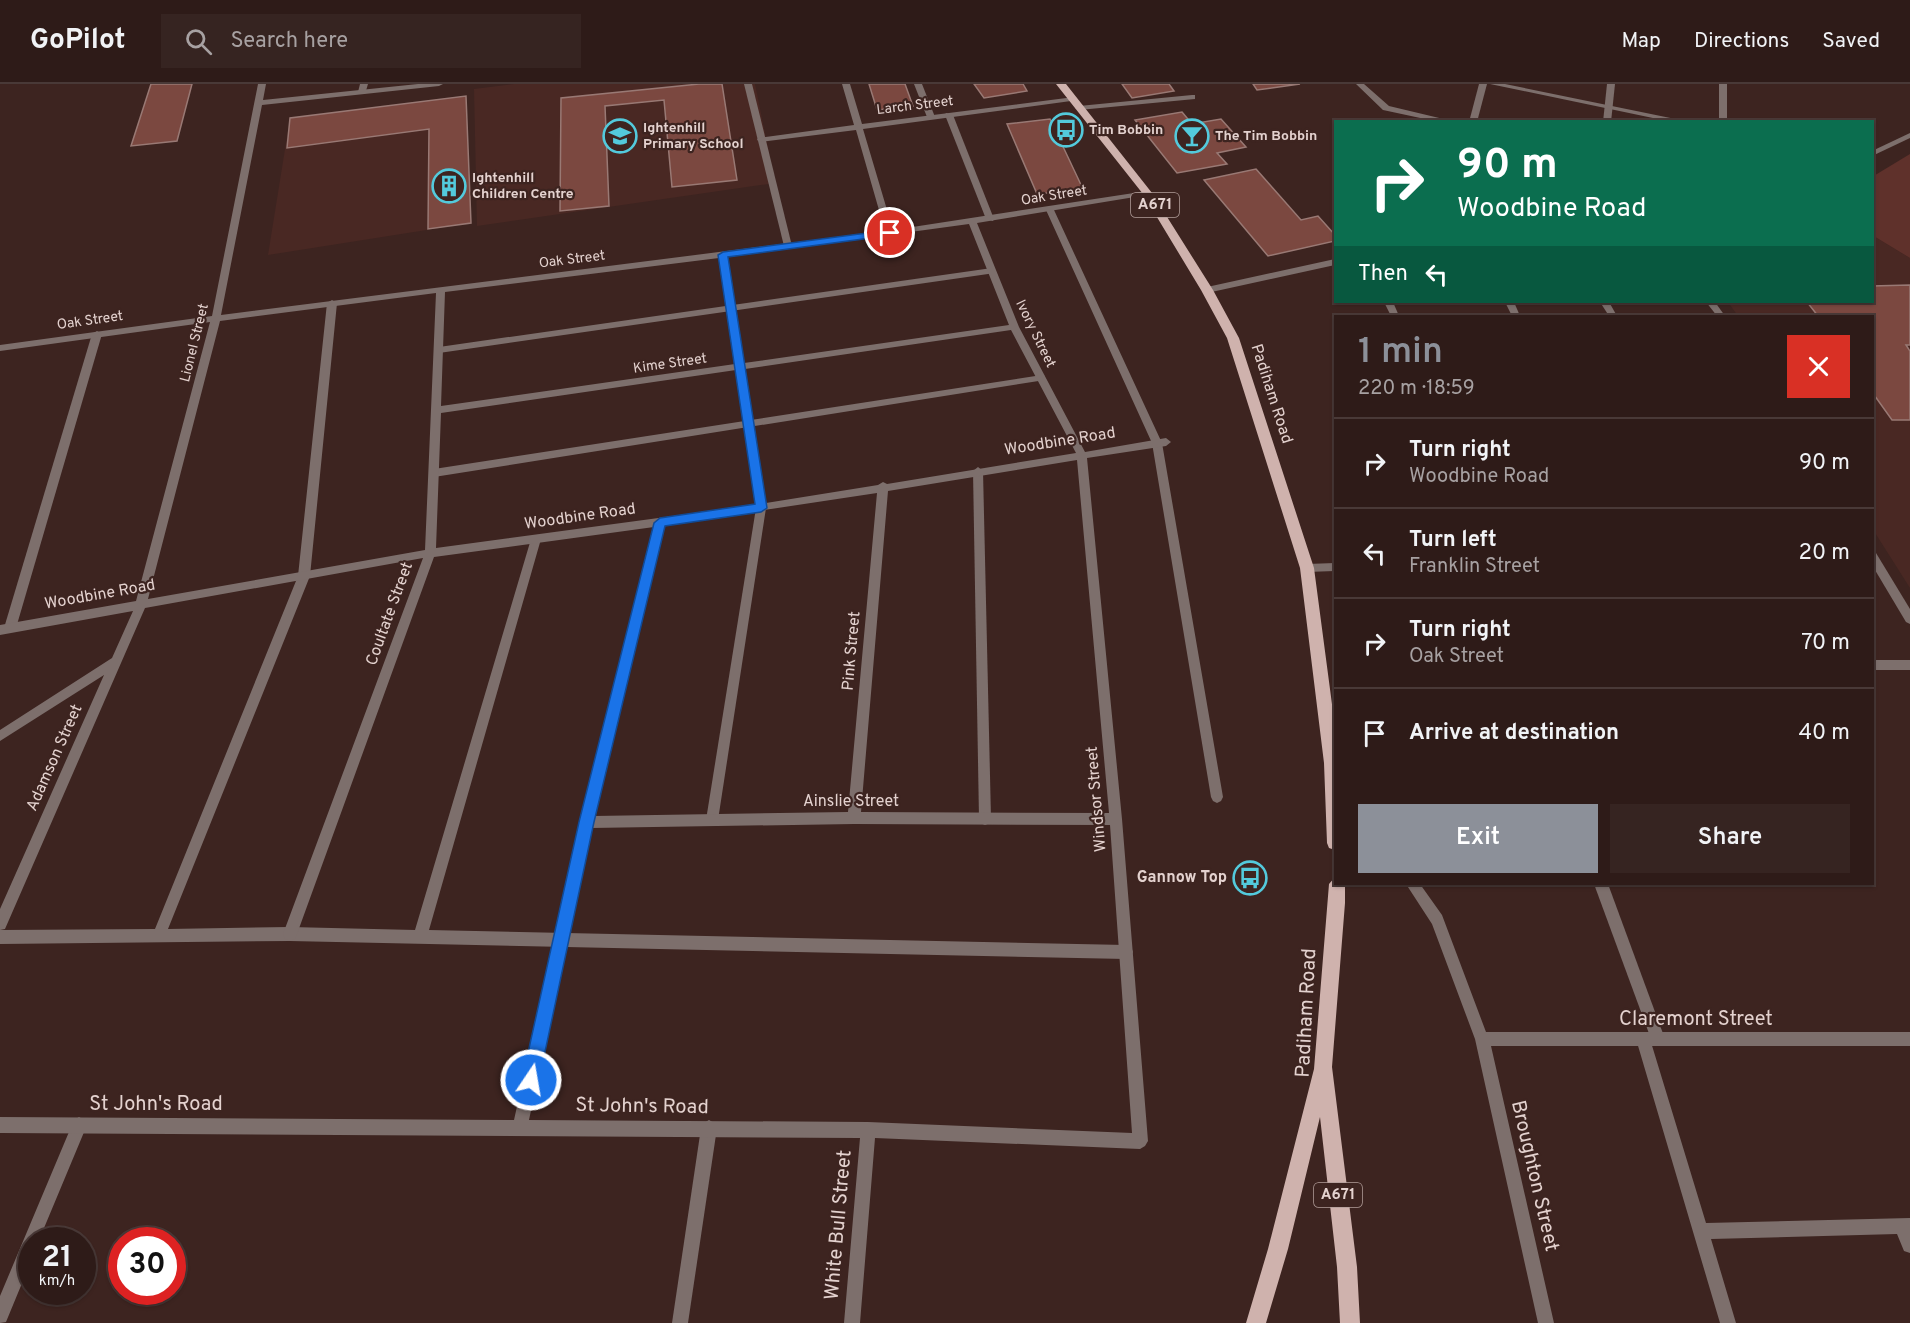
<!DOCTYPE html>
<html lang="en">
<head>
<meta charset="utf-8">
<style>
	body { margin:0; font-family:Overpass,sans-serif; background:#362421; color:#f1f3f6; height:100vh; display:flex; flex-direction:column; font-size:22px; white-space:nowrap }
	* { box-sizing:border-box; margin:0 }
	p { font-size:20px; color:#a7a1a2 }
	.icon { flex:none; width:33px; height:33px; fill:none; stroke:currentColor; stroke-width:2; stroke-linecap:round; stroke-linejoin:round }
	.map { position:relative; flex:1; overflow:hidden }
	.panel { position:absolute; left:1334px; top:231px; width:540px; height:570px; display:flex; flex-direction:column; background:#2e1b18; border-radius:0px; box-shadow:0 2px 4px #0004,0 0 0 2px #493937 }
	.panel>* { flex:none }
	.guide { position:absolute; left:1334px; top:36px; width:540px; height:183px; border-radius:0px; box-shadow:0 2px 4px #0004,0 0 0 2px #493937; background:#0b6e4f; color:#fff; overflow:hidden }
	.speed { position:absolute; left:18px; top:1143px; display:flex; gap:12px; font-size:30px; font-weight:700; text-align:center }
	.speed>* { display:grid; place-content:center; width:78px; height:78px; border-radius:50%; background:#2e1b18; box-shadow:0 2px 4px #0004,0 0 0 2px #493937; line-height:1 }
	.speed small { font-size:15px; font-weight:400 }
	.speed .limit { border:9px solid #d22; background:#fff; color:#111 }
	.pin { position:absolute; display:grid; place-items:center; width:51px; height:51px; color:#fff; margin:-26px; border:3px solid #fff; border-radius:50%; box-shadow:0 2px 6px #0007 }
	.me { position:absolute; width:66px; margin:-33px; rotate:12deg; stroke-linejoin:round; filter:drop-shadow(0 0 4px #0008) }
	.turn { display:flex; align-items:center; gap:21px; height:126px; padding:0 24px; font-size:27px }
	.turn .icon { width:78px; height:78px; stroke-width:2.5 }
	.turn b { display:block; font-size:42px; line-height:51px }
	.then { display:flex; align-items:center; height:57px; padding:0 24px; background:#0003; gap:12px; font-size:22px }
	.round { display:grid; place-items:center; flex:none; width:63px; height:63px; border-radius:0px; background:#362421 }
	.headline { display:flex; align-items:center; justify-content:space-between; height:102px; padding:0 24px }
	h1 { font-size:36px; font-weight:600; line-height:45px; color:#8c9099 }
	.button { display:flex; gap:12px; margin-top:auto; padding:12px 24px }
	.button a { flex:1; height:69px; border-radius:0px; background:#8c9099; color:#fff; font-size:24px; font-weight:600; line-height:69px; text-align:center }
	.button a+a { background:#362421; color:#f1f3f6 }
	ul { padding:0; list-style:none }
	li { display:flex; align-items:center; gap:18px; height:90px; padding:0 24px; border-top:2px solid #493937 }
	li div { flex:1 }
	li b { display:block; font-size:22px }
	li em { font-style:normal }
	header { display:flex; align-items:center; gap:36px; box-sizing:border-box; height:84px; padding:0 30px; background:#2e1b18; border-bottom:2px solid #493937 }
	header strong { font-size:28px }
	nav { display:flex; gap:33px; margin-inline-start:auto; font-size:21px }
	.search { width:420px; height:54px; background:#362421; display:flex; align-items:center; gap:15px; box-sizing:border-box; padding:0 21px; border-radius:0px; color:#a7a1a2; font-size:22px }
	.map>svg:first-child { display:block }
	.built { fill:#492823 }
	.green { fill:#5f312b }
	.building { fill:#7b4840; stroke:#997974; stroke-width:1.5 }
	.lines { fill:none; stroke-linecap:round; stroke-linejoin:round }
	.service { fill:#7d6f6c; fill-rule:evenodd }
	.minor { fill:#7d6f6c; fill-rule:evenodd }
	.primary { fill:#cfb2ad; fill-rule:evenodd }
	.route { fill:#1a73e8; stroke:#114b97; stroke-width:1.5 }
	.labels { text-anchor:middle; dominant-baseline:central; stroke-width:4.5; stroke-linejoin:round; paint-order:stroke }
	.far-street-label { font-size:14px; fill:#e4d2cf; stroke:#3d2420 }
	.far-poi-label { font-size:14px; font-weight:bold; fill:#e4d2cf; stroke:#3d2420; text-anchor:start }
	.shield { fill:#3d2420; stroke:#b29e9a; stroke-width:1.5 }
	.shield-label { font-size:15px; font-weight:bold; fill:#e4d2cf }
	.street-label { font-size:16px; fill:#e4d2cf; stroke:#3d2420 }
	.poi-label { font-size:16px; font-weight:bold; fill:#e4d2cf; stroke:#3d2420; text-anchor:end }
	.near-street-label { font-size:20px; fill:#e4d2cf; stroke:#3d2420 }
</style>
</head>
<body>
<header>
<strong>GoPilot</strong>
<div class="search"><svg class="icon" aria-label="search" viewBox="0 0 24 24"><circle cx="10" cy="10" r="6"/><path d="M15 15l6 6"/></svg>Search here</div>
<nav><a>Map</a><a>Directions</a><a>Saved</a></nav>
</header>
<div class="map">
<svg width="1910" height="1239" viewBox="0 0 1910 1239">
	<rect width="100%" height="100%" fill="#3d2420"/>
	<g class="built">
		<path d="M514,0H755L775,99L477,142L474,5Z"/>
		<path d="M466,12L471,139L268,171L290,34Z"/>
		<path d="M1872,151L1910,174V504L1872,444V232H1738L1728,218H1872Z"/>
	</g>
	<path class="green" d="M1910,70V174L1872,151V93Z"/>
	<g class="building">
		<path d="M151,0H192L177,57L131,62Z"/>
		<path d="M699,0H722L737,96L672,103L664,16L605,22L609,122L560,127L561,14Z"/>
		<path d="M869,0H905L913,22L877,26Z"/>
		<path d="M974,0H1023L1027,7L984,14Z"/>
		<path d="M1122,0H1169L1174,7L1132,14Z"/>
		<path d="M1253,0H1300L1257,6Z"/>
		<path d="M466,12L471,139L428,145L429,45L287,64L290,34Z"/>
		<path d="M1182,28L1192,40L1221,35L1246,63L1217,69L1227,80L1177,89L1135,36Z"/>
		<path d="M1050,35L1083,105L1037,110L1007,40Z"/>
		<path d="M1256,85L1301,136L1318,132L1335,151V157L1268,172L1204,96Z"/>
		<path d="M1910,201V261H1906L1910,267V336H1892L1872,308V232H1818L1807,218H1872V202Z"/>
	</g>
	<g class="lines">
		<g class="service">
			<path d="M360,0H368L365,10L358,8Z"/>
			<path d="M744,0H752L792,162L791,164L784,162Z"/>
			<path d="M914,0H922L935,33L934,35L927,33Z"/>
			<path d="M1607,0H1615L1611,38H1603Z"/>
			<path d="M1192,11H1195V15L1079,26L1075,24L1079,22Z"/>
			<path d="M946,29L953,31L994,135L993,137L986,135L945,31Z"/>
			<path d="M1050,123L1054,126L1162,359L1223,713L1221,717L1217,719L1213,717L1211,713L1152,359L1046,126Z"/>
			<path d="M992,184L995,185V189L439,269L434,266L439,263Z"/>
			<path d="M332,216L337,219L310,492L168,845L290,843L415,846L531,455L536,451L541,455L429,846L1126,861L1131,863L1133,868L1131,873L1126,875L290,857L0,860V846L155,845L298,492L327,219Z"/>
			<path d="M1384,218H1393L1399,232H1391Z"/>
			<path d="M1600,218H1609L1617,232H1609Z"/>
			<path d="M97,247L102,250L16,544L10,549L4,544L92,250Z"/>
			<path d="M1042,291L1045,292V296L434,393L429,389L434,385Z"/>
			<path d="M978,383L983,387L991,735L990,739L985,741L980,739L979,735L973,387Z"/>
			<path d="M761,420L766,424L718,736L717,740L712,742L707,740L706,736L756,424Z"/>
			<rect x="1872" y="576" width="38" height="10"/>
			<path d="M1594,800H1608L1665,955L1663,960L1658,962L1653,960L1651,955Z"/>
			<path d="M1643,948L1648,950L1650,955L1706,1139L1910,1134V1169L1904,1167L1897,1150L1711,1155L1736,1239H1720L1636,955L1638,950Z"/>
			<path d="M79,1033L84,1036L87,1041L39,1156H32V1175L6,1238L0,1239V1212L74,1036Z"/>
			<path d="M709,1036L714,1039L717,1044L688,1239H672L701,1044L704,1039Z"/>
		</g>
		<g class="minor">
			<path d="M258,0H266L263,16L418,0H443L439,2L262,21L221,231L885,147L856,46L761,58L757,56L758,54L854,41L842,0H850L862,40L1074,13V17H1071L863,45L893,146L1147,107L1151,109L1147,111L977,139L1019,243L1085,368L1166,354L1171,358L1166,362L1087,374L1122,735L1148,1057L1145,1062L1140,1065L875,1054L860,1239H844L860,1054L0,1049V1033L514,1036L580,738L654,443L434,473L297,850L295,855L290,857L285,855L283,850L423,474L145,524L5,845L0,846V825L104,591L0,657V646L112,574L133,527L0,551V541L136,517L210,238L0,267V261L212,232ZM969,140L1009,241L744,279L728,173ZM719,174L735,280L441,322L445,208ZM436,209L425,466L148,515L220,237ZM1011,246L1076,369L887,400L883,398L878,401L766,419L745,285ZM736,286L755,421L436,464L441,329ZM1077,376L1109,729L861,728L888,407ZM877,409L848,728L594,732L665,441ZM854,740L1110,741L1132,1049L868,1038L529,1036L591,744Z"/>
			<path d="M1356,0H1364L1389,22L1456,38H1439L1383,26Z"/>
			<path d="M1479,0H1487L1477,38H1469Z"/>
			<path d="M1490,0H1505L1690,38H1672Z"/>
			<rect x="1719" y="0" width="8" height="38"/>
			<path d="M1910,49V54L1872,72V67Z"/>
			<path d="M1335,175V181L1207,209L1203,206L1207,203Z"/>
			<path d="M1505,218H1514L1520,232H1512Z"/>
			<path d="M1706,218H1715L1725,232H1717Z"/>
			<path d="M1872,468L1876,469L1910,525V540L1906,538L1872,481Z"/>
			<path d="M1335,479V487L1307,488L1301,484L1307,480Z"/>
			<path d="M1406,800H1420L1442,831L1486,948H1910V962H1491L1554,1239H1538L1475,955L1432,840Z"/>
		</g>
		<g class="primary">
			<path d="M1056,0H1066L1152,109L1213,206L1239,254L1314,484L1335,643V766L1329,764L1327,759L1324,679L1300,484L1227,254L1201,206L1143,110Z"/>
			<path d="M1335,793V800H1345V819L1332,983L1357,1183L1360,1239H1340L1337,1183L1320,1033L1288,1165L1266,1239H1246L1268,1165L1314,985L1329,800Z"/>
		</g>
	</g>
	<path class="route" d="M890,146L893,147V151L728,173L767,424L761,428L665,442L594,738L539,996L537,1002L531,1004L525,1002L522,996L579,738L654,439L660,434L755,420L718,171L723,168Z"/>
	<defs>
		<symbol id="bus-ring" viewBox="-11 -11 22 22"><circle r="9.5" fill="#3d2420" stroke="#53cadc" stroke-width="1.5"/><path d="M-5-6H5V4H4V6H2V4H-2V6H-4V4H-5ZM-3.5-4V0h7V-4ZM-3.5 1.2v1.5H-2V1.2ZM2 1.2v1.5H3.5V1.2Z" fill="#53cadc"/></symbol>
		<symbol id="school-ring" viewBox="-11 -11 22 22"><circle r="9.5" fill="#3d2420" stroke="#53cadc" stroke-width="1.5"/><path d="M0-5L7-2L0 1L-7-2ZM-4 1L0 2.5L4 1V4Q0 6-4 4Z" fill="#53cadc"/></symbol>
		<symbol id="bar-ring" viewBox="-11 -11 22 22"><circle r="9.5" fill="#3d2420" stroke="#53cadc" stroke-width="1.5"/><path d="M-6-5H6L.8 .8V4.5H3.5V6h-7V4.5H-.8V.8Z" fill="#53cadc"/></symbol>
		<symbol id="building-ring" viewBox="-11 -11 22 22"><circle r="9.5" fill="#3d2420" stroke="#53cadc" stroke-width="1.5"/><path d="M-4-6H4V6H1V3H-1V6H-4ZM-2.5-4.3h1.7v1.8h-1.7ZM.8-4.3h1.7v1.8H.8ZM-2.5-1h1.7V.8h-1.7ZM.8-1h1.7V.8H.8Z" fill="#53cadc"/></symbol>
	</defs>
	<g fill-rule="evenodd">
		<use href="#bus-ring" x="1047" y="27" width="38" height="38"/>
		<use href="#school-ring" x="601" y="33" width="38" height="38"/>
		<use href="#bar-ring" x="1173" y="33" width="38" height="38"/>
		<use href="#building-ring" x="430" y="83" width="38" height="38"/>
		<use href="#bus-ring" x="1231" y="775" width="38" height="38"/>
	</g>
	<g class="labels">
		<g class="far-street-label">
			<text transform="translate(915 22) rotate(-7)">Larch Street</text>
			<text transform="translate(1054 112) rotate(-9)">Oak Street</text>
			<text transform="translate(572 176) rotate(-7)">Oak Street</text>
			<text transform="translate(90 237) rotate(-8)">Oak Street</text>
			<text transform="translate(1035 250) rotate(64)">Ivory Street</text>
			<text transform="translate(195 259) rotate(-76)">Lionel Street</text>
			<text transform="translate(670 280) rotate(-8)">Kime Street</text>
		</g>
		<g class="far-poi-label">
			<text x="643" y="44">Ightenhill<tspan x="643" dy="16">Primary School</tspan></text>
			<text x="1089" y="46">Tim Bobbin</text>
			<text x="1215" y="52">The Tim Bobbin</text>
			<text x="472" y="94">Ightenhill<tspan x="472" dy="16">Children Centre</tspan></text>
		</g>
		<g class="shield">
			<rect x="1131" y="109" width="48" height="24" rx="4.5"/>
			<rect x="1314" y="1099" width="48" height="24" rx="4.5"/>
		</g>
		<g class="shield-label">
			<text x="1155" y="121">A671</text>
			<text x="1338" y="1111">A671</text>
		</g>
		<g class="street-label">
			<text transform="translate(1271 310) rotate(72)">Padiham Road</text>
			<text transform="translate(1060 358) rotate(-9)">Woodbine Road</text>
			<text transform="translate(580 433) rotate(-8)">Woodbine Road</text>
			<text transform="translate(100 511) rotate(-10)">Woodbine Road</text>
			<text transform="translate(390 530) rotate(-70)">Coultate Street</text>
			<text transform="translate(852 567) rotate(-85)">Pink Street</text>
			<text transform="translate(55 674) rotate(-66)">Adamson Street</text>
			<text transform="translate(1097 715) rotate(-95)">Windsor Street</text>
			<text x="851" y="718">Ainslie Street</text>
		</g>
		<g class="poi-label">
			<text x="1227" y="794">Gannow Top</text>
		</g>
		<g class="near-street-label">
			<text transform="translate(1307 929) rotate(-87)">Padiham Road</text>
			<text x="1696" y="936">Claremont Street</text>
			<text x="156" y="1021">St John's Road</text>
			<text transform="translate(642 1023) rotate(1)">St John's Road</text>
			<text transform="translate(1534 1092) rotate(77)">Broughton Street</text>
			<text transform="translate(839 1141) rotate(-85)">White Bull Street</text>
		</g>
	</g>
</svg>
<div class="speed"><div>21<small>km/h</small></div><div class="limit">30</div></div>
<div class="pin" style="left:890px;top:149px;background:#d93025"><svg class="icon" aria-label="arrive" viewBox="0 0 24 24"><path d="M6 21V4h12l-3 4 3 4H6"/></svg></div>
<svg class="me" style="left:531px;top:996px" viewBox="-20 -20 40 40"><circle r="17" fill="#1a73e8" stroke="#fff" stroke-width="3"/><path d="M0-11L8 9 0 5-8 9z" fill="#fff"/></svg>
<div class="guide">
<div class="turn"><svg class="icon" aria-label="right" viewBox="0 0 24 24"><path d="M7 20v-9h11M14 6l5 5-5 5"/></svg><div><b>90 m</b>Woodbine Road</div></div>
<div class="then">Then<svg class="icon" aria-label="left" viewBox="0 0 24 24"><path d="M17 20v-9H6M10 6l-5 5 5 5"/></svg></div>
</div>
<section class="panel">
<div class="headline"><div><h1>1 min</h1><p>220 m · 18:59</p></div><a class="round" style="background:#d93025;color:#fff"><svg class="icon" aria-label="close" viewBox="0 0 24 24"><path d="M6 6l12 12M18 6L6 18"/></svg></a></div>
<ul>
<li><svg class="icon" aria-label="right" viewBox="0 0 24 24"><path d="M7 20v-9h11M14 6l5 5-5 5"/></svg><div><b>Turn right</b><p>Woodbine Road</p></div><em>90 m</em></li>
<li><svg class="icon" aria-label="left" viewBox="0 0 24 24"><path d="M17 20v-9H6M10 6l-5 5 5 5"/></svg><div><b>Turn left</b><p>Franklin Street</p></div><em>20 m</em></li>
<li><svg class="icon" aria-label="right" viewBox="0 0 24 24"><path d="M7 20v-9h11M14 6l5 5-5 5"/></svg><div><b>Turn right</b><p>Oak Street</p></div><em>70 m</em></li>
<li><svg class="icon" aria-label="arrive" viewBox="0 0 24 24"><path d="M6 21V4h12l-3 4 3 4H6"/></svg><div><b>Arrive at destination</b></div><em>40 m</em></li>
</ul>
<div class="button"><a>Exit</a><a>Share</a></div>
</section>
</div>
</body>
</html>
